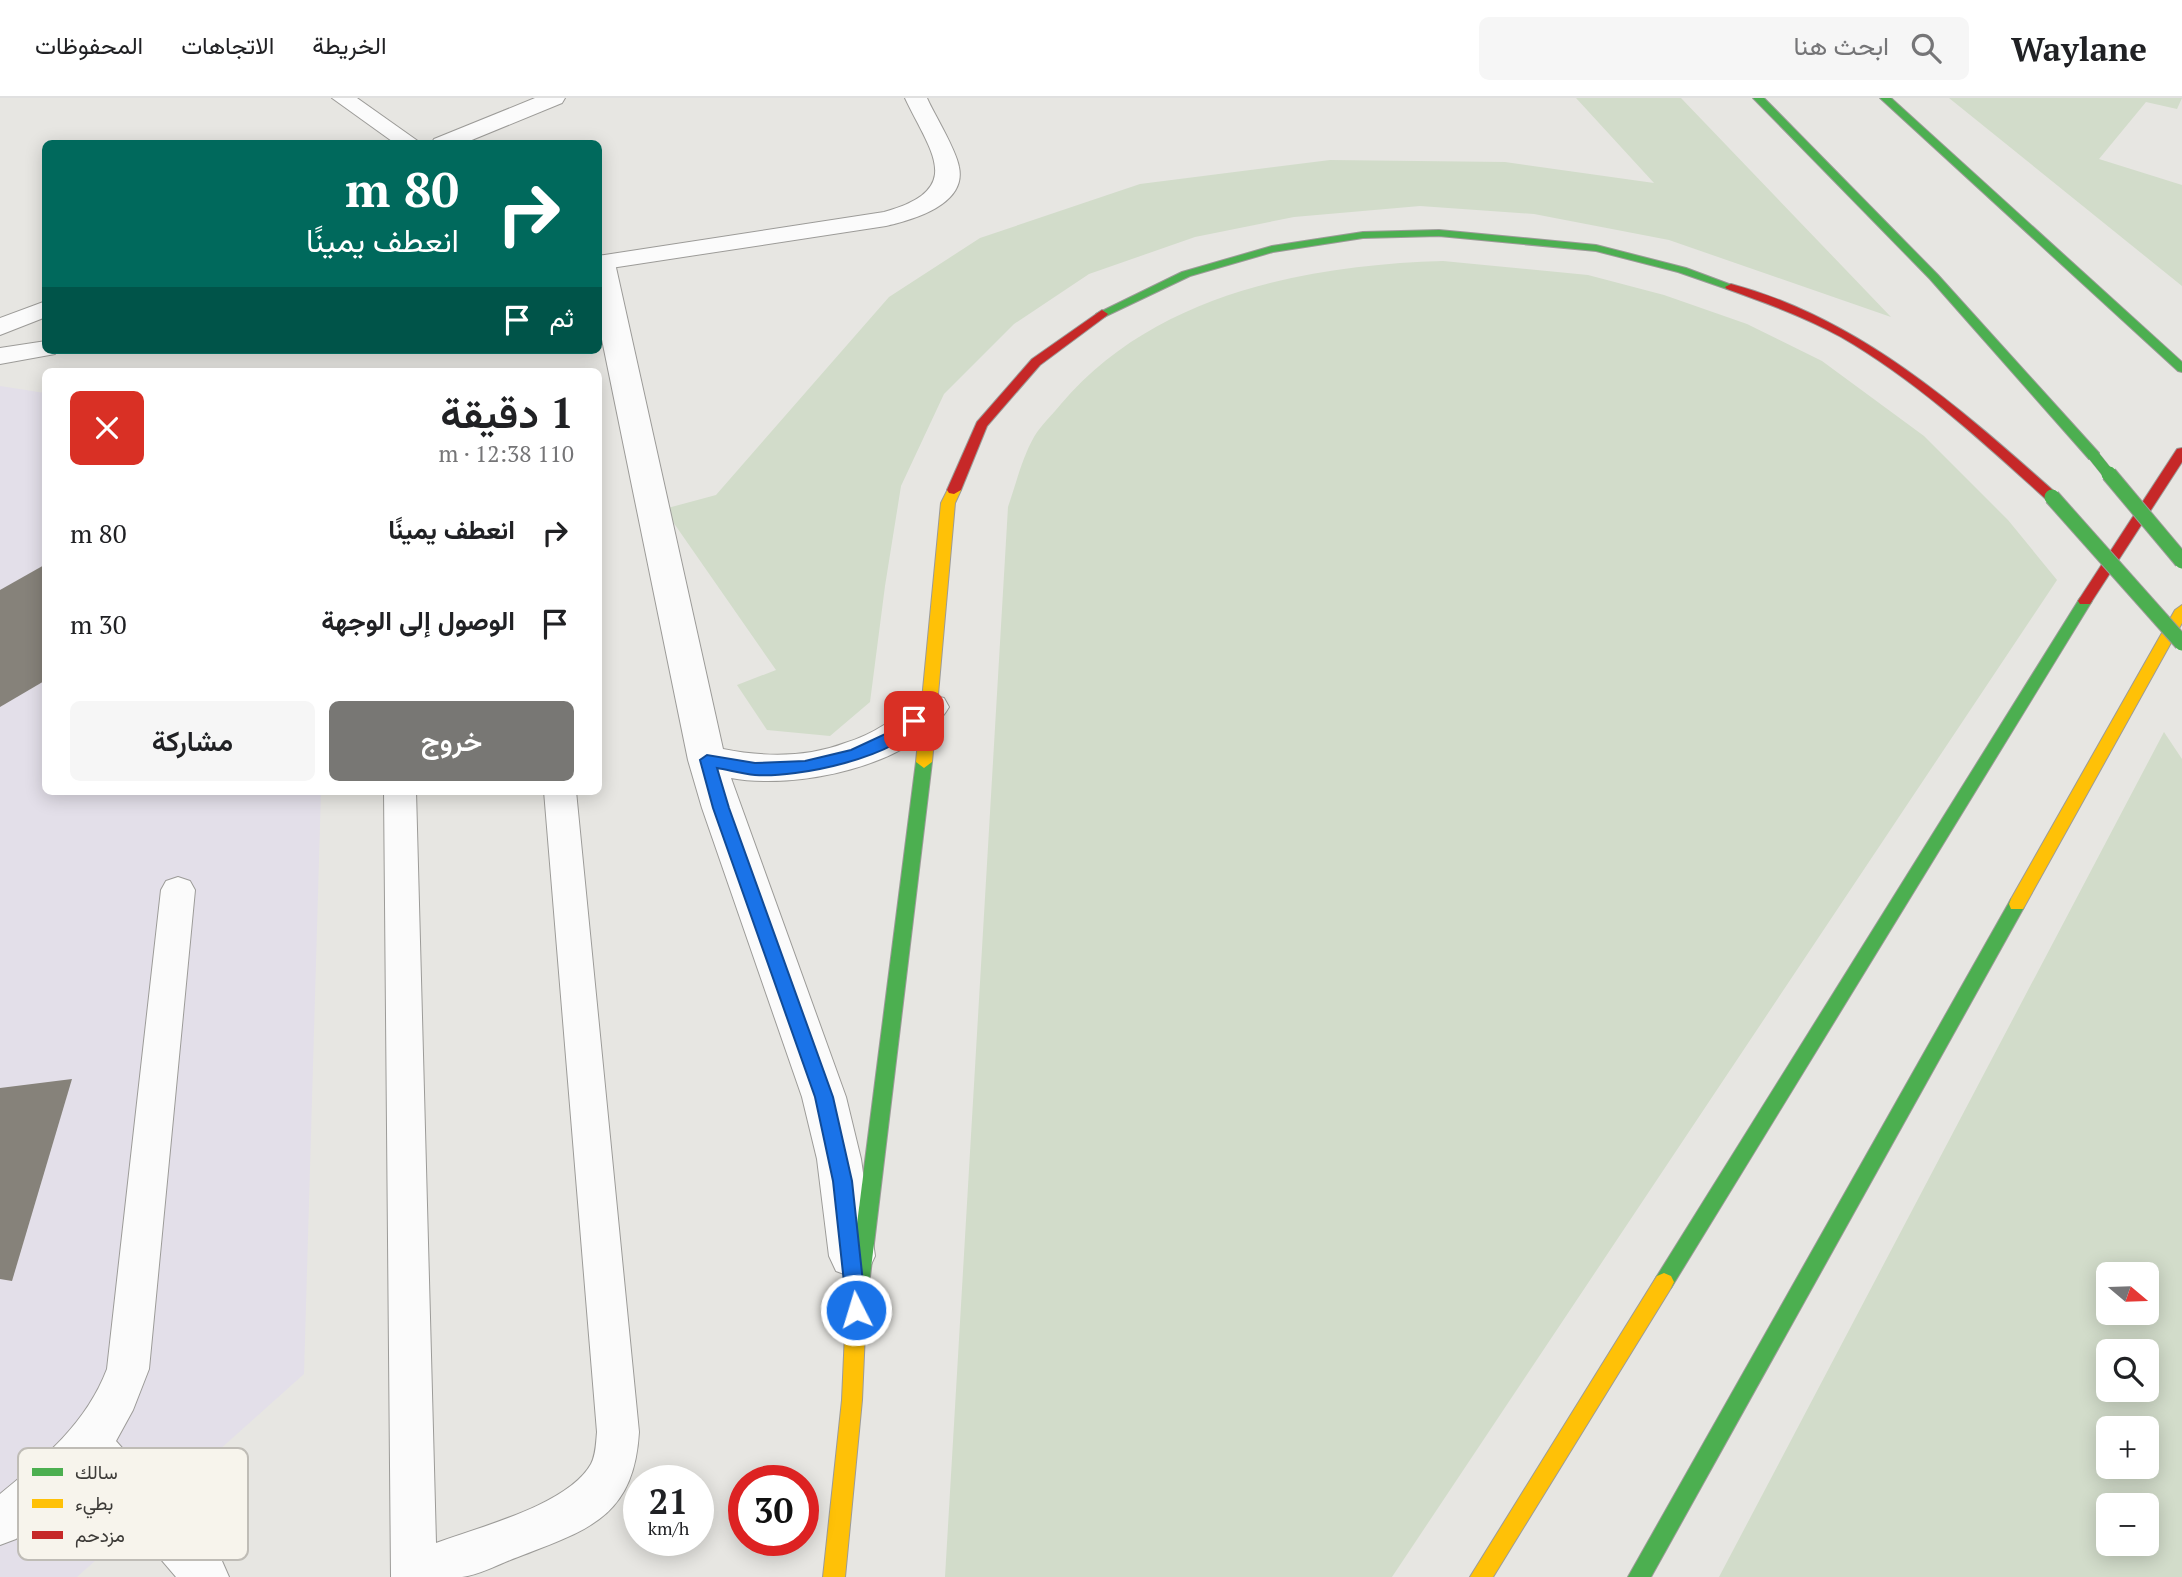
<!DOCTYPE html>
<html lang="ar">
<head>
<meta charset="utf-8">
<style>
	body { margin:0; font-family:"PT Serif",Vazirmatn,serif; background:#f6f6f6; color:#202124; direction:rtl; height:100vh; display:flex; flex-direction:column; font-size:26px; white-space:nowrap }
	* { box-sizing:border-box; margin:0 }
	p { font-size:23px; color:#757577 }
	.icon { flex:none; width:38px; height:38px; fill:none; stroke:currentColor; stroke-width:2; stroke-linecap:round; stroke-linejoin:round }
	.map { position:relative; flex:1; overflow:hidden; direction:ltr }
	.drawer { position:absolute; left:42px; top:270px; width:560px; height:427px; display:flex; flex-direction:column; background:#fff; border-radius:10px; box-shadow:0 4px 18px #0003; direction:rtl }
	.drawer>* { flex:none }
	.banner { position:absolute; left:42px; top:42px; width:560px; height:214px; border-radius:10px; box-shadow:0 4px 18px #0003; direction:rtl; background:#00695c; color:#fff; overflow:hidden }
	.needle { width:46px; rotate:109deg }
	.buttons { position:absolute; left:2096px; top:1164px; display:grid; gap:14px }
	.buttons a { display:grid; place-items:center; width:63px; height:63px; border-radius:10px; background:#fff; box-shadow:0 4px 18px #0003; font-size:35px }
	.speed { position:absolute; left:623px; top:1367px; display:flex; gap:14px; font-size:35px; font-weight:700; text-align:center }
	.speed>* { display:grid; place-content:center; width:91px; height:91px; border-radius:50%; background:#fff; box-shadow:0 4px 18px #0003; line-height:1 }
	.speed small { font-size:18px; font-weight:400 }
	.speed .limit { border:10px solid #d22; background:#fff; color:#111 }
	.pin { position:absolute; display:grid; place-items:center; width:60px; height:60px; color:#fff; margin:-30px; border-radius:14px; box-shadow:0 4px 10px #0006 }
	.me { position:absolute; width:77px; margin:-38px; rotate:355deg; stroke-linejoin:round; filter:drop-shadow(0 0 5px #0008) }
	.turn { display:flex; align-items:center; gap:24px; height:147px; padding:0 28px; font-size:32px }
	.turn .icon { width:91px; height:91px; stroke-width:2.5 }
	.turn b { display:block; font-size:49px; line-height:60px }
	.then { display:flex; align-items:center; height:66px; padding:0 28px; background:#0003; gap:14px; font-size:26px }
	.round { display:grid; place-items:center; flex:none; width:74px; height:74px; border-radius:10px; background:#f6f6f6 }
	.headline { display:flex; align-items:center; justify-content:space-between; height:119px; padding:0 28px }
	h1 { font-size:42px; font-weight:600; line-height:52px }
	.cta { display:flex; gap:14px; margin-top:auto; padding:14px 28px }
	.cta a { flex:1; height:80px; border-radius:10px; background:#787774; color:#fff; font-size:28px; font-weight:600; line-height:80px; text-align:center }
	.cta a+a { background:#f6f6f6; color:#202124 }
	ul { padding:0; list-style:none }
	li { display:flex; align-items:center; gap:21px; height:91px; padding:0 28px }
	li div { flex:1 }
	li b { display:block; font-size:26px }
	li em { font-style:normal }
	header { display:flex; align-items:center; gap:42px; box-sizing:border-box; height:98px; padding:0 35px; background:#fff; border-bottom:2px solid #e0e0e0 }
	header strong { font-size:33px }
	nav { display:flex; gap:38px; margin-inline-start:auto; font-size:24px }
	.search { width:490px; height:63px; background:#f6f6f6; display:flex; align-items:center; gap:18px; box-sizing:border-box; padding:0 24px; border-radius:10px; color:#757577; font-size:26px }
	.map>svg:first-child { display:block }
	.commercial { fill:#e3dfe9 }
	.green { fill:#d2dcca; fill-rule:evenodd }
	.building { fill:#86827a }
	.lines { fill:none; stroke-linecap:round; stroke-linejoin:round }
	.lane-casing { stroke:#9c9b98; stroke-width:2 }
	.street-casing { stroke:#9c9b98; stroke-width:2 }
	.fast-casing { stroke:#9c9b98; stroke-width:2 }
	.slow-casing { stroke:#9c9b98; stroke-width:2 }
	.jam-casing { stroke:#9c9b98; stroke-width:2 }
	.lane { fill:#fbfbfb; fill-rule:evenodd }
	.street { fill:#fbfbfb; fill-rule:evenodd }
	.fast { fill:#4caf50; fill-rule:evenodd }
	.slow { fill:#ffc107; fill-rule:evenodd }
	.jam { fill:#c62828; fill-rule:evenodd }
	.fast-bridge-far1-casing { stroke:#9c9b98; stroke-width:12; stroke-linecap:butt }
	.fast-bridge-casing { stroke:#9c9b98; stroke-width:17; stroke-linecap:butt }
	.fast-bridge-far1 { stroke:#4caf50; stroke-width:11 }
	.fast-bridge { stroke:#4caf50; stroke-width:15 }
	.route { fill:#1a73e8; stroke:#114b97; stroke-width:2 }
	.key { fill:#f7f4ec; stroke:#bfbcb6; stroke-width:2 }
	.key-label { font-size:19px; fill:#3d3b38 }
</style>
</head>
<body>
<header>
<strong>Waylane</strong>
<div class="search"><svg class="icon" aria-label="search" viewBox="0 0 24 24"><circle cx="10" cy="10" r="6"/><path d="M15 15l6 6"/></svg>ابحث هنا</div>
<nav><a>الخريطة</a><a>الاتجاهات</a><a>المحفوظات</a></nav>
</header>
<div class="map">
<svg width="2182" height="1479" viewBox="0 0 2182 1479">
	<rect width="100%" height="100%" fill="#e7e6e2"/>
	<path class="commercial" d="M0,288L45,295L46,693H321L304,1276L77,1479H0Z"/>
	<g class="green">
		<path d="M1576,0H1681L1891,219L1669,142L1534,116L1420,108L1294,119L1195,139L1089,176L1014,226L944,296L901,388L885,488L870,604L830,638L767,632L737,587L776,572L664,411L716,397L889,199L980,140L1140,86L1330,62L1505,64L1654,85Z"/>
		<path d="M1949,0H2182L2177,11L2146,4L2099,61L2182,87V188Z"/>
		<path d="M1443,163L1588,177L1664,197L1747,226L1822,263L1924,338L2008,422L2057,482L1392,1479H945L1008,409C1016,386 1022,360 1034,339C1041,327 1053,316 1061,306C1154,196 1307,167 1443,163Z"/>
		<path d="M2164,634L2182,661V1479H1719ZM2109,1176H2147V1214H2109ZM2109,1253H2147V1292H2109ZM2109,1330H2147V1368H2109ZM2109,1407H2147V1446H2109Z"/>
	</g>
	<g class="building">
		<path d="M46,466V582L0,609V492Z"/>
		<path d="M72,981L12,1183L0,1181V990Z"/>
	</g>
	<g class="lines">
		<defs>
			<g id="lane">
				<path d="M332,0H357L422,46H396Z"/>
				<path d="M535,0H565L562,5L462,46H431L434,41Z"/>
				<path d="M905,0H927C935,18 956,51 959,69C967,107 912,122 886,128L598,172V158L884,114C966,91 931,55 905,0Z"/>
				<path d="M46,203V219L0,237V220Z"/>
				<path d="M46,243V252H58L55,256L0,266V250Z"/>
				<path d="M384,693H416L436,1445C479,1429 568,1407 591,1366C596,1357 596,1344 597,1334L544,693H576L639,1334C634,1420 587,1432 518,1459C501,1465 480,1477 462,1479C439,1479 415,1479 391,1479Z"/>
				<path d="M178,779L190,783L195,792L149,1271L133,1312L116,1343L222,1463L229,1479H176L89,1377L16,1441L0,1447V1396C44,1360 86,1326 107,1271L161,792L166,783Z"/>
			</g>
			<path id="street" d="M598,157L611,159L615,165L723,651C763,659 806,660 845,645C858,641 873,634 884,627C905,614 917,592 944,600L949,609C914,669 794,692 731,680L846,999L861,1061L875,1158L868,1173L852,1179L836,1173L829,1158L817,1061L802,999L702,710L688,662L598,222Z"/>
			<g id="fast">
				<path d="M1753,0H1764L1938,177L2099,355V361H2089L1930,181Z"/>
				<path d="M1880,0H1891L2182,264V274L2178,273Z"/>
				<path d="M1439,132L1596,147L1686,170L1737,189L1735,191H1727L1678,174L1596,153L1439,138L1363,140L1273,154L1190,178L1106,218L1102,220L1096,216L1182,174L1272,148L1363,134Z"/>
				<path d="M2085,498L2092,503L1671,1190L1664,1193L1657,1190L1654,1184L1657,1178L2080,500Z"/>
				<path d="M924,658L932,664L866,1212L863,1218L856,1221L849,1218L846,1212L916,664Z"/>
				<path d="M2017,800L2023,801L2025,806L2023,811L1651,1479H1628L2011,801Z"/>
			</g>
			<g id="slow">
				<path d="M954,388L961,392L955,405L932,664L924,670L916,664L941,405L949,389Z"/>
				<path d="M2182,507V525L2023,811H2011L2009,806L2011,801L2175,512Z"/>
				<path d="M1664,1175L1671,1178L1674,1184L1671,1190L1493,1479H1470L1657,1178Z"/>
				<path d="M856,1203L863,1206L866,1212L862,1302L845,1479H823L842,1302L846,1212L849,1206Z"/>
			</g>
			<g id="jam">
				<path d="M1731,186C1859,220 1960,310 2057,396V402H2047C1983,344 1917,283 1841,239C1805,219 1766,205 1727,191L1725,189Z"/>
				<path d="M1102,212L1108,216L1106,218L1040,267L987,328L961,392L954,396L949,395L947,392L977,324L1032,261Z"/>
				<path d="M2182,350V364L2090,506H2080L2078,503L2080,500L2177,351Z"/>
			</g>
		</defs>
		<use href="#lane" class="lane-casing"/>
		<use href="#street" class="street-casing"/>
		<use href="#fast" class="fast-casing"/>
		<use href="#slow" class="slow-casing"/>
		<use href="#jam" class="jam-casing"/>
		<use href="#lane" class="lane"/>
		<use href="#street" class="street"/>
		<use href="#fast" class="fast"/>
		<use href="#slow" class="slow"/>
		<use href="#jam" class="jam"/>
		<defs>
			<path id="fast-bridge-far1" d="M2094,358L2110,378"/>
			<g id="fast-bridge">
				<path d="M2109,376L2182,463"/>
				<path d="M2052,399L2182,545"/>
			</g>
		</defs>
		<use href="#fast-bridge-far1" class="fast-bridge-far1-casing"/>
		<use href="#fast-bridge" class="fast-bridge-casing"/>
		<use href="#fast-bridge-far1" class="fast-bridge-far1"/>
		<use href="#fast-bridge" class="fast-bridge"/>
	</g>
	<path class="route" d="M914,618L922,623C897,660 797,680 755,677C742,676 729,672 717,670L729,710L833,999L852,1083L866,1212L863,1219L856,1221L850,1219L847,1212L833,1083L815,999L713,710L700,662L707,657L755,665L805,663L851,652L892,633Z"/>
	<rect x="18" y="1350" width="230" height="112" rx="10" class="key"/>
	<rect x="32" y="1370" width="31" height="8" fill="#4caf50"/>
	<rect x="32" y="1401" width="31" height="9" fill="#ffc107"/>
	<rect x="32" y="1433" width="31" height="8" fill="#c62828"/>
	<g class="key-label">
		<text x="75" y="1381">سالك</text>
		<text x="75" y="1412">بطيء</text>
		<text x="75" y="1444">مزدحم</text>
	</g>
</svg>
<div class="buttons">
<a><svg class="needle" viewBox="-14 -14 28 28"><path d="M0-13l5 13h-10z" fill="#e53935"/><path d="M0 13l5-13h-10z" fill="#757577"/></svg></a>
<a><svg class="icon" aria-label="search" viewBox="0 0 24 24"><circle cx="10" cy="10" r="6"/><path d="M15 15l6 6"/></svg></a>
<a>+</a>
<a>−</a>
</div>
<div class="speed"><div>21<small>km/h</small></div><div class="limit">30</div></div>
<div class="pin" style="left:914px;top:623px;background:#d93025"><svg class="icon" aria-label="arrive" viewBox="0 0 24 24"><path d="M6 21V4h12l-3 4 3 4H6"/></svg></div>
<svg class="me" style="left:856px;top:1212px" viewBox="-20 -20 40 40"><circle r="17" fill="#1a73e8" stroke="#fff" stroke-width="3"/><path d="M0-11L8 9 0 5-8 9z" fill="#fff"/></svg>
<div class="banner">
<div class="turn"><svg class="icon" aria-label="right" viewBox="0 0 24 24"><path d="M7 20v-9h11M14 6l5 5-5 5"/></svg><div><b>80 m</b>انعطف يمينًا</div></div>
<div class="then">ثم<svg class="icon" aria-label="arrive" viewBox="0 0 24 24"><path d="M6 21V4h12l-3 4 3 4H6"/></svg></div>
</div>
<section class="drawer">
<div class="headline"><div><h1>1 دقيقة</h1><p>110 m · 12:38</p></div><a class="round" style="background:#d93025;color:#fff"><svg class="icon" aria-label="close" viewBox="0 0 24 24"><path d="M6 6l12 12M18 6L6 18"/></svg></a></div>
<ul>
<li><svg class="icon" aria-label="right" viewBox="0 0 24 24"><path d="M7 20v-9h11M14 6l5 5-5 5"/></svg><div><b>انعطف يمينًا</b></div><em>80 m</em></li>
<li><svg class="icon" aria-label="arrive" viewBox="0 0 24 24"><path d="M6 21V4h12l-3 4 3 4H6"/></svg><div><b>الوصول إلى الوجهة</b></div><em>30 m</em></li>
</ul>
<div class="cta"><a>خروج</a><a>مشاركة</a></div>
</section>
</div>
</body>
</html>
